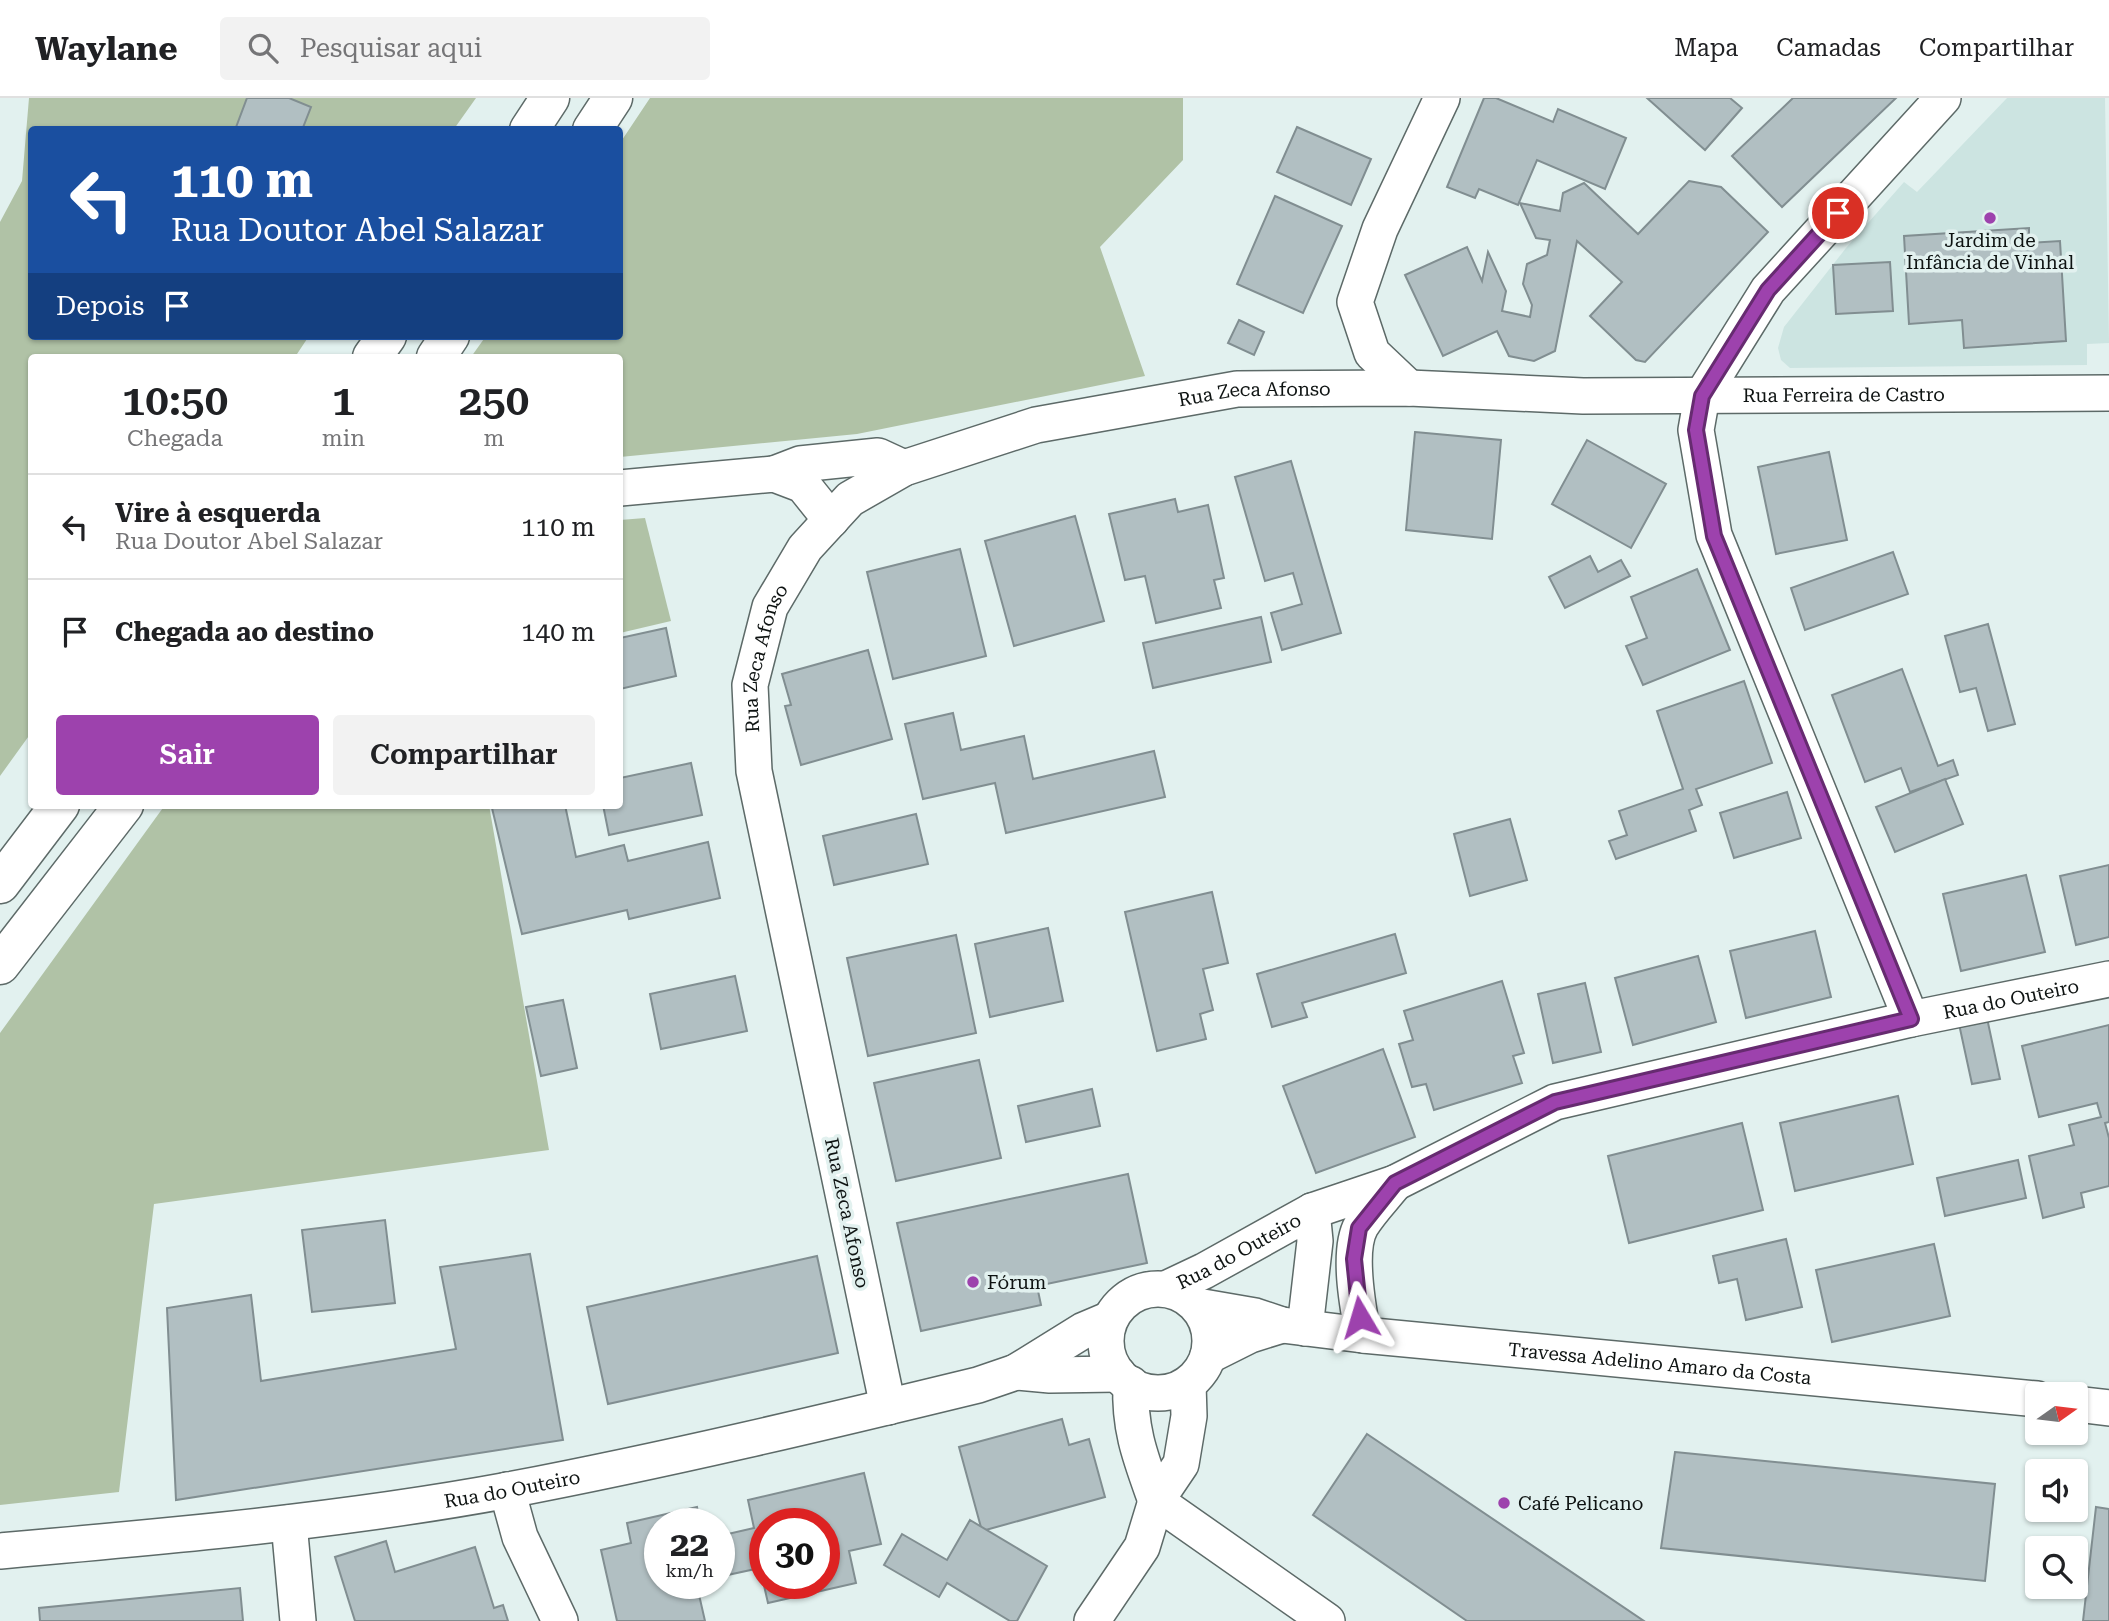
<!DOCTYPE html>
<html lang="pt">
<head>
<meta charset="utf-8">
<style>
	body { margin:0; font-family:"Roboto Serif",serif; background:#f2f2f2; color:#202124; height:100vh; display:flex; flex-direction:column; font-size:26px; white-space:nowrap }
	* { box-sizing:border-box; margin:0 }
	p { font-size:23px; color:#757577 }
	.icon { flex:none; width:38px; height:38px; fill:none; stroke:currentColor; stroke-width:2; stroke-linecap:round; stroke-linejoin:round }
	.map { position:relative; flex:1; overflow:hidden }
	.sheet { position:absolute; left:28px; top:256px; width:595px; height:455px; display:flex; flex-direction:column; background:#fff; border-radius:7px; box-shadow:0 2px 5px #0004 }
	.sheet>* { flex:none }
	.guide { position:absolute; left:28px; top:28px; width:595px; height:214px; border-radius:7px; box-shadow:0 2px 5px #0004; background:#1a4fa0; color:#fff; overflow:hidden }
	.needle { width:46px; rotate:76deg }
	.buttons { position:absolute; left:2025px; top:1284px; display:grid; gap:14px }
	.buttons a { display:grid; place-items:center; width:63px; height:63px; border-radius:7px; background:#fff; box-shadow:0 2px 5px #0004; font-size:35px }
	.speed { position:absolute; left:644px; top:1410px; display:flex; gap:14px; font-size:35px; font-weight:700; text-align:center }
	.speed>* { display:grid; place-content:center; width:91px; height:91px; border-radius:50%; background:#fff; box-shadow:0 2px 5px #0004; line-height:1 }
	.speed small { font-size:18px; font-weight:400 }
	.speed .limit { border:10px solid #d22; background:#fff; color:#111 }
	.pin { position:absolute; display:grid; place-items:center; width:60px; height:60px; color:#fff; margin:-30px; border:4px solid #fff; border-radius:50%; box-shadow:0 2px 7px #0007 }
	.me { position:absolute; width:77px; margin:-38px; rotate:353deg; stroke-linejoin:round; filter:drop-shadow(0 0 5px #0008) }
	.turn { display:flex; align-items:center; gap:24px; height:147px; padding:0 28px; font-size:32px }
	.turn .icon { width:91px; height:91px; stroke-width:2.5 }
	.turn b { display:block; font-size:49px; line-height:60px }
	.then { display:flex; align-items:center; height:66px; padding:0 28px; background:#0003; gap:14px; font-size:26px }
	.eta { display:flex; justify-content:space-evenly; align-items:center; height:119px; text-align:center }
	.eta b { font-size:42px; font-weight:600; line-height:49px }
	.button { display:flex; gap:14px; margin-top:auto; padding:14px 28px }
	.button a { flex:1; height:80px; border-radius:7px; background:#9d42ad; color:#fff; font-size:28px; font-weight:600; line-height:80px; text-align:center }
	.button a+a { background:#f2f2f2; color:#202124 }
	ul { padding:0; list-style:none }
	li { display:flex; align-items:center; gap:21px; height:105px; padding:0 28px; border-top:2px solid #e0e0e0 }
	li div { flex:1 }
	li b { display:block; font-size:26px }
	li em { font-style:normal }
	header { display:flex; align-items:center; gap:42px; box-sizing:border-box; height:98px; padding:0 35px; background:#fff; border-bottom:2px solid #e0e0e0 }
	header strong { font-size:33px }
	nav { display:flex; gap:38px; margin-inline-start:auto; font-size:24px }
	.search { width:490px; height:63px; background:#f2f2f2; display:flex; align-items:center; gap:18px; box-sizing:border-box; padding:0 24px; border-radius:7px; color:#757577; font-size:26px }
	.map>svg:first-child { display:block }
	.built { fill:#cce4e1 }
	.forest { fill:#b0c2a6 }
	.building { fill:#b1bfc2; stroke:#818e91; stroke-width:2; fill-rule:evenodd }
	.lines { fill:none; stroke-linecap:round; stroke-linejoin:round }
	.street-casing { stroke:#5d6a68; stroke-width:38 }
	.secondary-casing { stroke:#5d6a68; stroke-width:41 }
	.street { stroke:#fff; stroke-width:35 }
	.secondary { stroke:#fff; stroke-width:38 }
	.route-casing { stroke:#662b70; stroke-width:18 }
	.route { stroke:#9d42ad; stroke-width:12 }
	.poi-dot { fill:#9d42ad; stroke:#e2f1ef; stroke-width:2.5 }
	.labels { text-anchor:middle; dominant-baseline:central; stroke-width:7; stroke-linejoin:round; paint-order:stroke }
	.poi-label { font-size:19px; fill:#0e1312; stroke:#e2f1ef; text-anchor:start }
	.street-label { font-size:19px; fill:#0e1312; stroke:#e2f1ef }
</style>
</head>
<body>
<header>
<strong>Waylane</strong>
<div class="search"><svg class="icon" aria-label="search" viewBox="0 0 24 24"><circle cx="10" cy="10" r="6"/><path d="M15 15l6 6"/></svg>Pesquisar aqui</div>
<nav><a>Mapa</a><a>Camadas</a><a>Compartilhar</a></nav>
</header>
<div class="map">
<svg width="2109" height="1523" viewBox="0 0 2109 1523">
	<rect width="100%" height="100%" fill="#e2f1ef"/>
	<path class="built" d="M2007,0H2105L2109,245L2087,246V267L1790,270L1781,262L1778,250L1784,229L1846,150L1904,84L1917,94Z"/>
	<g class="forest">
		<path d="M29,0H476L454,31L32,32V238H309L295,259H32L31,635L0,678V124L22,83Z"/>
		<path d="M650,0H1183V62L1100,149L1145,278L857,336L620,359V259H471L486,238H620V45Z"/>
		<path d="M645,420L671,523L620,535V422Z"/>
		<path d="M165,707H489L549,1052L154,1106L119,1394L0,1407V935Z"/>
	</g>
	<g class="building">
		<path d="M247,0H289L311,9L302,32H235Z"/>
		<path d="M1484,0H1496L1553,24L1558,11L1626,40L1605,91L1537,62L1518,107L1479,91L1475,100L1447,89Z"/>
		<path d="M1647,0H1730L1742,10L1705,52Z"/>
		<path d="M1793,0H1896L1782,109L1732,58Z"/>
		<path d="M1297,29L1371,61L1351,107L1277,74Z"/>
		<path d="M1689,83L1721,89L1768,134L1645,264L1636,262L1590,218L1622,184L1577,143L1555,253L1534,263L1509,258L1497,233L1443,258L1405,177L1467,149L1482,183L1488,154L1506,193L1502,213L1530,219L1532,207L1523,186L1527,166L1547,157L1550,142L1536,140L1520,105L1560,113L1563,95L1584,85L1638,136Z"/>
		<path d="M1275,98L1342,128L1303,215L1237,186Z"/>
		<path d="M2029,130V145L2060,143L2066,243L1964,250L1962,222L1909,226L1904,138Z"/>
		<path d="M1890,164L1893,213L1836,216L1833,167Z"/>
		<path d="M1239,222L1264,234L1254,257L1228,245Z"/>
		<path d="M1415,334L1501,342L1492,441L1406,432Z"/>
		<path d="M1587,342L1666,386L1631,450L1552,406Z"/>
		<path d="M1829,354L1847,442L1776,456L1758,369Z"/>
		<path d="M1291,363L1341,535L1282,552L1271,515L1302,506L1293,475L1265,483L1235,379Z"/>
		<path d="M1175,401L1178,414L1208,407L1224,480L1214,482L1221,510L1156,525L1145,478L1125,482L1109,416Z"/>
		<path d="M1075,418L1104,523L1014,548L985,443Z"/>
		<path d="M960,451L986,558L893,581L867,474Z"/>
		<path d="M1893,454L1908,496L1805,532L1791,490Z"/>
		<path d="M1590,458L1598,474L1621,462L1630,478L1565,510L1549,479Z"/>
		<path d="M1697,471L1730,552L1643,587L1626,548L1647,540L1631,499Z"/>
		<path d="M1261,519L1271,564L1153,590L1143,545Z"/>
		<path d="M1988,526L2015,626L1988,633L1976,590L1960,594L1945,538Z"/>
		<path d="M666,530L676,578L620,591V540Z"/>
		<path d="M868,552L892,641L801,667L785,608L791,607L782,576Z"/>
		<path d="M1902,571L1938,668L1953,662L1958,677L1910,694L1901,670L1865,684L1832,597Z"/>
		<path d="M1744,583L1772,665L1696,691L1702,707L1689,712L1696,733L1616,761L1609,743L1627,737L1619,713L1683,691L1657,613Z"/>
		<path d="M953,615L961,652L1024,638L1033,681L1154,653L1165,699L1006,735L995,685L923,701L905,626Z"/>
		<path d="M691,665L702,717L609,737L603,707H620V680Z"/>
		<path d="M1945,681L1963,726L1895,754L1876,709Z"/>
		<path d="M1787,694L1801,740L1734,760L1720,715Z"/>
		<path d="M507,707H565L576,759L624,747L628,763L708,744L720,800L629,821L627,812L522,836L492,710Z"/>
		<path d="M916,716L928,766L834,787L823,738Z"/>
		<path d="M1510,721L1527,782L1470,798L1454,736Z"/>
		<path d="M2109,767V839L2076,847L2060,778Z"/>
		<path d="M2026,777L2045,854L1961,873L1943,796Z"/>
		<path d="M1212,794L1228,865L1203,871L1213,912L1200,916L1206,941L1157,953L1125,814Z"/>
		<path d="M1048,830L1063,903L990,919L975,846Z"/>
		<path d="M1815,833L1831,899L1746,920L1730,853Z"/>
		<path d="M1395,836L1406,875L1302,905L1307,919L1272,929L1257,876Z"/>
		<path d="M956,837L976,935L868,958L847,860Z"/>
		<path d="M1698,858L1716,924L1633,947L1615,880Z"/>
		<path d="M735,878L747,933L661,951L650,896Z"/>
		<path d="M1502,883L1524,955L1513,958L1522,985L1434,1012L1426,986L1412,989L1399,946L1413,942L1404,913Z"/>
		<path d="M1585,885L1601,954L1553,965L1538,896Z"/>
		<path d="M563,902L577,970L541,978L526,909Z"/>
		<path d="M1987,920L2000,981L1972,986L1959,926Z"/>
		<path d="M2109,927V1024L2105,1025L2109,1040V1088L2081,1095L2084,1109L2043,1120L2029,1058L2074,1047L2069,1027L2101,1019L2097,1005L2039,1019L2022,948Z"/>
		<path d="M1383,951L1415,1039L1316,1075L1283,988Z"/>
		<path d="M979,962L1001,1060L896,1083L874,985Z"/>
		<path d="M1092,991L1100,1028L1026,1044L1018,1008Z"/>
		<path d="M1898,998L1913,1066L1795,1093L1780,1025Z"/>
		<path d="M1742,1025L1763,1112L1629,1145L1608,1058Z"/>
		<path d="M2018,1062L2026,1100L1945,1118L1937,1080Z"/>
		<path d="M1128,1076L1147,1165L1037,1188L1041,1207L921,1233L897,1125Z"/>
		<path d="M385,1122L395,1205L312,1214L302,1132Z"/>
		<path d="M1786,1141L1802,1209L1746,1222L1737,1181L1719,1185L1713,1158Z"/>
		<path d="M1934,1146L1950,1218L1832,1244L1816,1172Z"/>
		<path d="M530,1156L563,1342L176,1402L167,1210L251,1197L261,1283L456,1251L440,1169Z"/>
		<path d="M817,1158L838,1255L608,1306L587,1209Z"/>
		<path d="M1062,1321L1069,1347L1089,1341L1105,1399L982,1433L959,1349Z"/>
		<path d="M1367,1336L1644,1523H1467L1313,1417Z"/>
		<path d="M1675,1354L1995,1386L1985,1483L1661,1450Z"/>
		<path d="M864,1375L881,1446L849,1453L856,1485L768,1505L760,1470L723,1478L719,1462V1438L754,1430L748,1402ZM765,1426H824V1486H765Z"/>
		<path d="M697,1409L700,1426H660V1486H706L697,1488L705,1523H617L601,1452L631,1445L627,1425Z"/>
		<path d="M2096,1409L2109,1411V1523H2083Z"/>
		<path d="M970,1422L1047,1468L1017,1523H1010L947,1485L939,1499L884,1467L902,1436L947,1462Z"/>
		<path d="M386,1443L395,1474L475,1449L494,1510L503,1507L508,1523H355L335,1459Z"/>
		<path d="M240,1490L243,1523H40L39,1510Z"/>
	</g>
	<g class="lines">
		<defs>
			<g id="street">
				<path d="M1409,290L1372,255L1355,204L1380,131L1442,0"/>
				<path d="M774,376L800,366L878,358L904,370"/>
				<path d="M620,390L774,376L803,387L831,422"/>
				<path d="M1911,921L1714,437L1696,332L1702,298L1768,192L1943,0"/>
				<path id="s1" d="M1166,1191L1204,1173L1312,1113L1395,1085L1555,1004L1911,921L2109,881"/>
				<circle cx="1158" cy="1243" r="52"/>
				<path id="s2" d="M1197,1208L1255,1218L1282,1227L1363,1237L2037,1301"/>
				<path d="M1305,1230L1315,1143L1312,1113"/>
				<path d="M1363,1237C1358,1210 1347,1153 1361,1128C1370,1113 1384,1099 1395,1085"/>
				<path d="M1208,1258L1250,1237L1282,1227"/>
				<path d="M1016,1274L1050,1277L1118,1276"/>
				<path d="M1131,1286C1129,1332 1141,1361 1156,1403"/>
				<path d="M2076,1306L2109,1310"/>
				<path id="s3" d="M888,1309L754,673L750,587L770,509L805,450L850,401L904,370L1036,327L1237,291L1409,290L1583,298L2109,295"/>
				<path d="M507,1392L520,1439L560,1523"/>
				<path d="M1156,1403L1327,1523"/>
				<path d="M289,1425L298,1523"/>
				<path id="s4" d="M0,1453C170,1438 341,1423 509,1392C666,1362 822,1325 978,1287L1016,1274L1084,1232L1110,1221"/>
				<path d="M1092,1523L1142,1449L1156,1403L1181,1366L1189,1318L1188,1286"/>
			</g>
			<g id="secondary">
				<path d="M529,32L550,0"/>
				<path d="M592,32L613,0"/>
				<path d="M372,259L387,238"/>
				<path d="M436,259L450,238"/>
				<path d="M0,786L60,707"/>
				<path d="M0,867L124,707"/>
			</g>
		</defs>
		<use href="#street" class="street-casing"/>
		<use href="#secondary" class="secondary-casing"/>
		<use href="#street" class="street"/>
		<use href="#secondary" class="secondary"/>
	</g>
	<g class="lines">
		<defs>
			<path id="route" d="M1360,1219L1354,1161L1359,1130L1395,1085L1555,1004L1911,921L1714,438L1696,332L1702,298L1768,192L1838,115"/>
		</defs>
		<use href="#route" class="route-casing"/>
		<use href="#route" class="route"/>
	</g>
	<g class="poi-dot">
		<circle cx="1990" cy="120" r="7"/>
		<circle cx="973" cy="1184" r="7"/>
		<circle cx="1504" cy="1405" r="7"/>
	</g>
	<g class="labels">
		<g class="poi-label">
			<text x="1990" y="142" text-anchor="middle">Jardim de<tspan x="1990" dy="22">Infância de Vinhal</tspan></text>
			<text x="987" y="1184">Fórum</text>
			<text x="1518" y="1405">Café Pelicano</text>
		</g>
		<g class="street-label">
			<text stroke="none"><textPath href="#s3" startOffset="1374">Rua Zeca Afonso</textPath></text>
			<text stroke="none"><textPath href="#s3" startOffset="1964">Rua Ferreira de Castro</textPath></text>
			<text stroke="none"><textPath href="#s3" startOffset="765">Rua Zeca Afonso</textPath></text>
			<text stroke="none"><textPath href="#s1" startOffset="900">Rua do Outeiro</textPath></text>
			<text transform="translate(847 1115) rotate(78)">Rua Zeca Afonso</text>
			<text stroke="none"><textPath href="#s1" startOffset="82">Rua do Outeiro</textPath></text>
			<text stroke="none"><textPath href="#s2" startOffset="467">Travessa Adelino Amaro da Costa</textPath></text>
			<text stroke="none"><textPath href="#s4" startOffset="516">Rua do Outeiro</textPath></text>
		</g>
	</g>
</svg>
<div class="buttons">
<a><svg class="needle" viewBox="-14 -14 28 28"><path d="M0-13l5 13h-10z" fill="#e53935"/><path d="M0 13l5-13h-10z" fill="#757577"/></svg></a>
<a><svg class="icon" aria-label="sound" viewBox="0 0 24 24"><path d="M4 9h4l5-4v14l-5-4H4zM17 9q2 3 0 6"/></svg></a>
<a><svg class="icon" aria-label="search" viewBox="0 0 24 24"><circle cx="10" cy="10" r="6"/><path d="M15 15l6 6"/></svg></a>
</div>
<div class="speed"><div>22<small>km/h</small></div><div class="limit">30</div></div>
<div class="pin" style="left:1838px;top:115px;background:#d93025"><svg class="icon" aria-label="arrive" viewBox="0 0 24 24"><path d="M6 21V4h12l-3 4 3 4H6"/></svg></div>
<svg class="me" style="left:1360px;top:1219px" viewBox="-20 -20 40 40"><path d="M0-17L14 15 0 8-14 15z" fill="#9d42ad" stroke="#fff" stroke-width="4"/></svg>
<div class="guide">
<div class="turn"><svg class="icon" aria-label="left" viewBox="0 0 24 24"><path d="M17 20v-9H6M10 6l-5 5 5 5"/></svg><div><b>110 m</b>Rua Doutor Abel Salazar</div></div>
<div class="then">Depois<svg class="icon" aria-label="arrive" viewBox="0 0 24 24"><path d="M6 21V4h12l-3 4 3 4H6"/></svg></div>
</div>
<section class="sheet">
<div class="eta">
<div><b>10:50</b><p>Chegada</p></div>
<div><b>1</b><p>min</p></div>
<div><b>250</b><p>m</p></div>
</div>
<ul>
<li><svg class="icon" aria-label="left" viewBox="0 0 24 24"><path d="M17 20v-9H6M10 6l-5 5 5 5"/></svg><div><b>Vire à esquerda</b><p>Rua Doutor Abel Salazar</p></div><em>110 m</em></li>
<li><svg class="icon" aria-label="arrive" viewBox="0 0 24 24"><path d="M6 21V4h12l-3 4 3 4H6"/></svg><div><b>Chegada ao destino</b></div><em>140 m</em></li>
</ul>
<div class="button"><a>Sair</a><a>Compartilhar</a></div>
</section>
</div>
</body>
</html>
